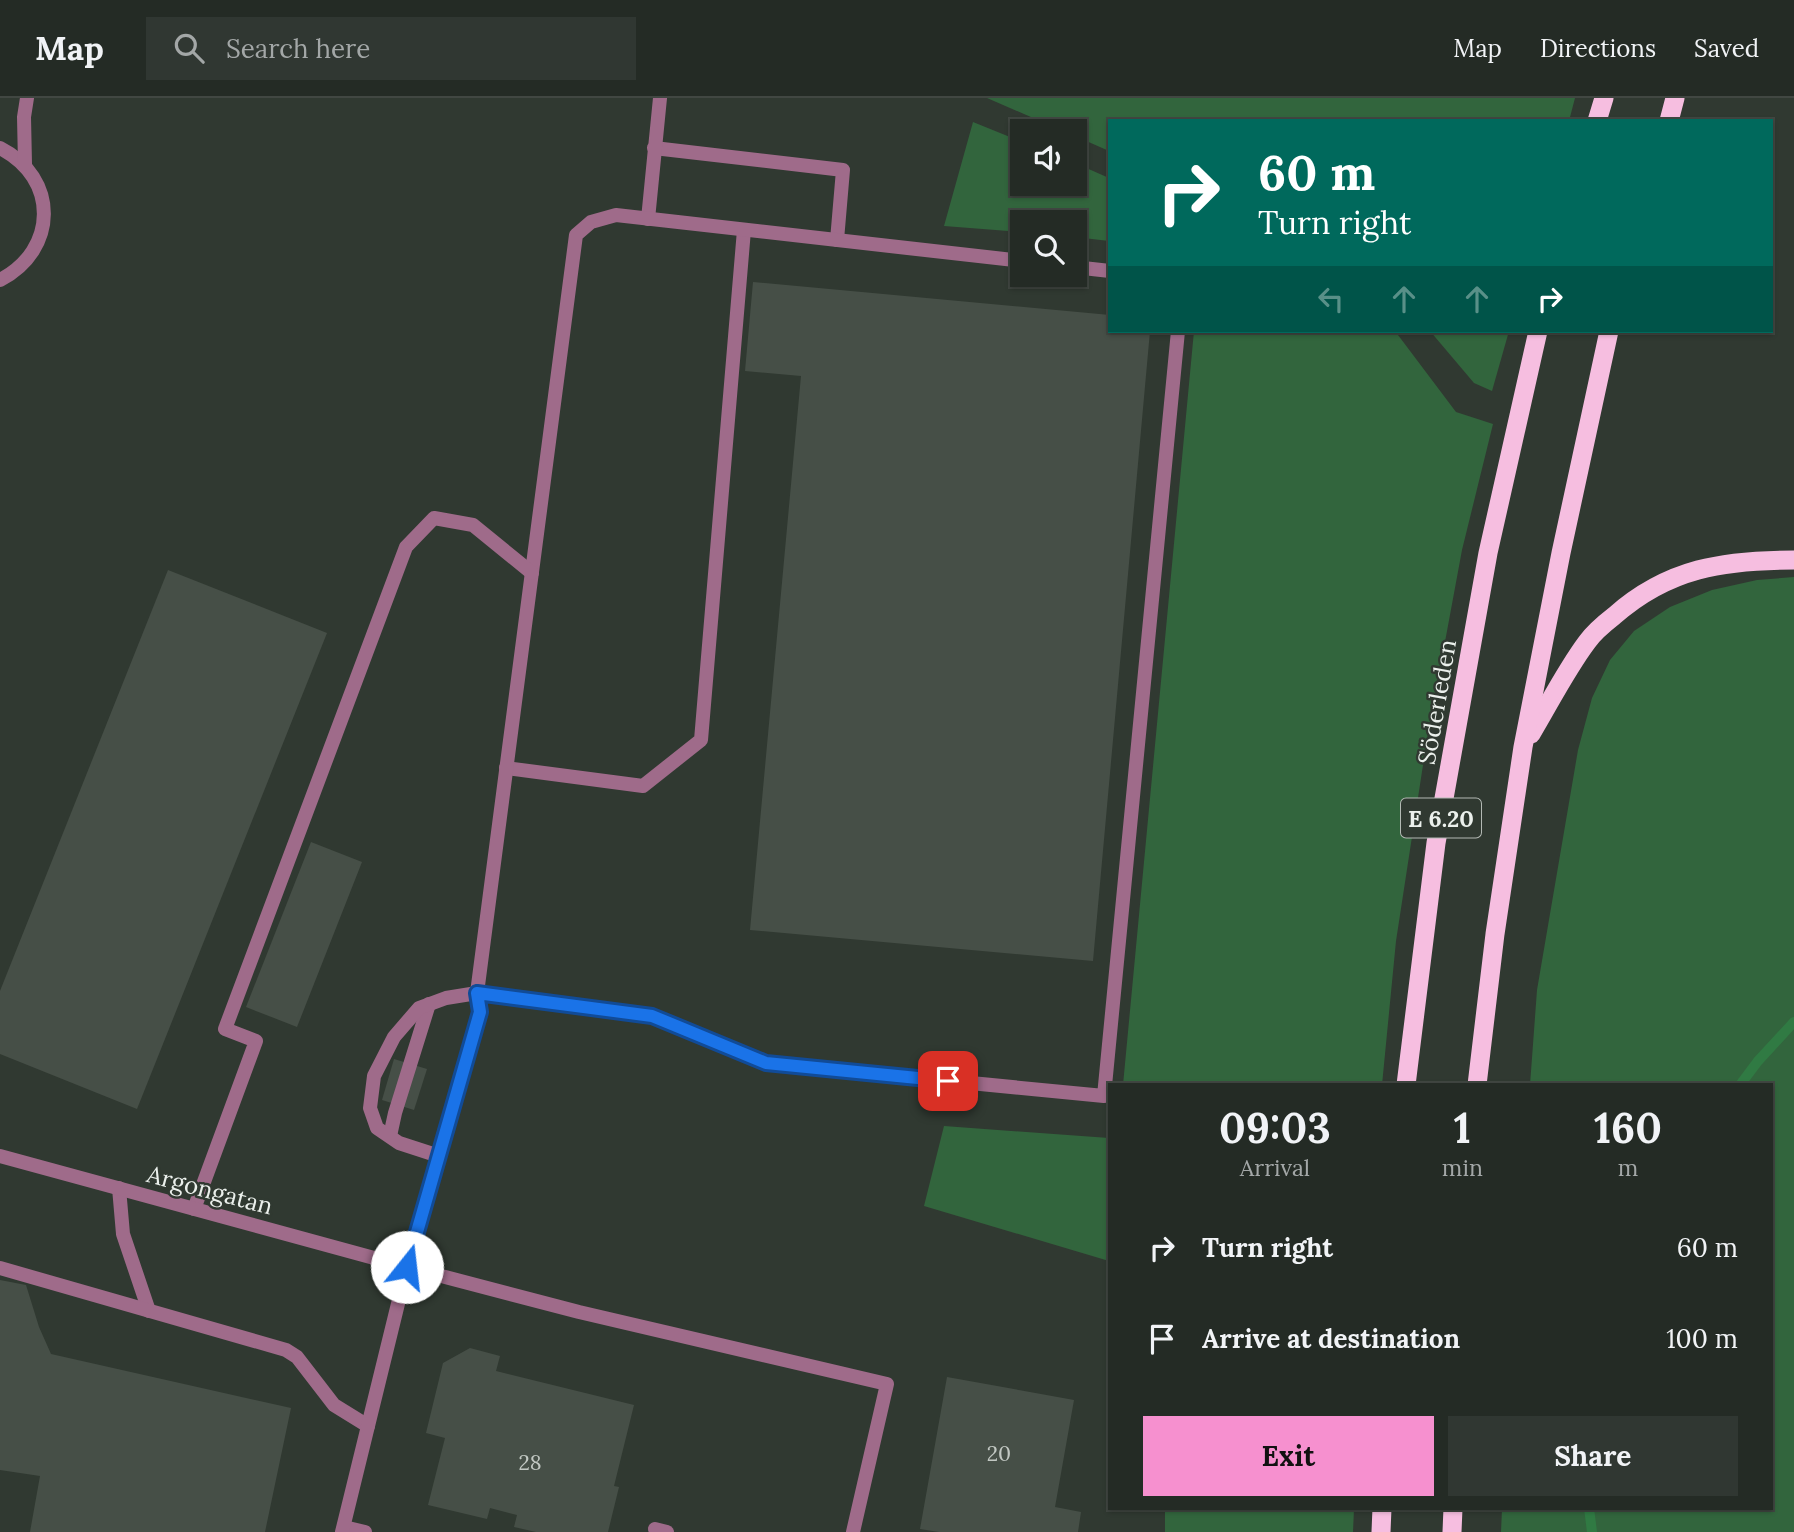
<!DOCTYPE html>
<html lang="en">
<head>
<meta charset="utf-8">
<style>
	body { margin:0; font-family:Lora,serif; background:#303732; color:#f1f3f6; height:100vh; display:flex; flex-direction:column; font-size:26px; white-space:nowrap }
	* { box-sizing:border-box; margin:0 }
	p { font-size:23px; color:#a3a7a7 }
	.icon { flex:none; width:38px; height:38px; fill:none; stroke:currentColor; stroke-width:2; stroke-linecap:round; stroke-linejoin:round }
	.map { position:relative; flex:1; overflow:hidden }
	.sheet { position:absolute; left:1108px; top:985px; width:665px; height:427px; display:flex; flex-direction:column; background:#242b25; border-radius:0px; box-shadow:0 2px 5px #0004,0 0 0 2px #414742 }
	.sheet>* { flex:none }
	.guide { position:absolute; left:1108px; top:21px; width:665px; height:214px; border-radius:0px; box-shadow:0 2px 5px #0004,0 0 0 2px #414742; background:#00695c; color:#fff; overflow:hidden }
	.buttons { position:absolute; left:1010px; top:21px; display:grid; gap:14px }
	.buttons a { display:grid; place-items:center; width:77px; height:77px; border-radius:0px; background:#242b25; box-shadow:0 2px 5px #0004,0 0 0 2px #414742; font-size:35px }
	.pin { position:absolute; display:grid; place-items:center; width:60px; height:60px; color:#fff; margin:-30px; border-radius:14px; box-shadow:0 4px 10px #0006 }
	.me { position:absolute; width:77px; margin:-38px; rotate:16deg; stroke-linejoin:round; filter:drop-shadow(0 0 5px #0008) }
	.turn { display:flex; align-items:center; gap:24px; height:147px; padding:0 35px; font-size:32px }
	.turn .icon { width:91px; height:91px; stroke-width:2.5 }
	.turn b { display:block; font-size:49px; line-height:60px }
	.lanes { display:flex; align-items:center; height:66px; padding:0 35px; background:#0003; justify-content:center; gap:35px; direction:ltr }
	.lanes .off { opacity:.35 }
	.eta { display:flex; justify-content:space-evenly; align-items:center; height:119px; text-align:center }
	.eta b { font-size:42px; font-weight:700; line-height:49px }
	.button { display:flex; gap:14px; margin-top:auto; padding:14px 35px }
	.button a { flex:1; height:80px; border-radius:0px; background:#f690cf; color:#111; font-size:28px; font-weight:700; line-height:80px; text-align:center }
	.button a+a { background:#303732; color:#f1f3f6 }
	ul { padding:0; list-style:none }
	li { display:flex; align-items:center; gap:21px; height:91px; padding:0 35px }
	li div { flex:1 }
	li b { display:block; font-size:26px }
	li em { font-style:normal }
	header { display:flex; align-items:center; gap:42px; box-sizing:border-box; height:98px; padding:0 35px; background:#242b25; border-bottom:2px solid #414742 }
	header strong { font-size:33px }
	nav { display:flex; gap:38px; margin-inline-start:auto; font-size:24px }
	.search { width:490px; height:63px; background:#303732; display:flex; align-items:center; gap:18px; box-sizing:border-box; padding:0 24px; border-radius:0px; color:#a3a7a7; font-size:26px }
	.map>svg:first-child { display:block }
	.green { fill:#32653d }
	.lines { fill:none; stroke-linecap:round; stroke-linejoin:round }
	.stream { stroke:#307a43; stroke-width:10 }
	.building { fill:#464f47 }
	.service { stroke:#9f6b8a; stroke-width:14 }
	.minor { stroke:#9f6b8a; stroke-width:14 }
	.tertiary { stroke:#9f6b8a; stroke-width:14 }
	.trunk { stroke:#f6bee0; stroke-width:19 }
	.route-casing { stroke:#114b97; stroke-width:18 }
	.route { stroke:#1a73e8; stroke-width:12 }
	.labels { text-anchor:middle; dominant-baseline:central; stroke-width:5; stroke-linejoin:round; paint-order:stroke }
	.number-label { font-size:21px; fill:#c2c8c3 }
	.shield { fill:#303931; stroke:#b3b9b4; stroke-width:2 }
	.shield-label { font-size:23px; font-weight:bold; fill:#ebf0ec }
	.street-label { font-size:24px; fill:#ebf0ec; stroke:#303931 }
</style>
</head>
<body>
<header>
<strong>Map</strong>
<div class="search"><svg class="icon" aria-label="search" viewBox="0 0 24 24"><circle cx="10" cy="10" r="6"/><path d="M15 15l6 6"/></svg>Search here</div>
<nav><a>Map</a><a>Directions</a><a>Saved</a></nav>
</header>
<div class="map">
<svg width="1794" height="1434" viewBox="0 0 1794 1434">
	<rect width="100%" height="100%" fill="#303931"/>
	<g class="green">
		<path d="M987,0H1575L1569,23H1110L1109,53L1075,38L1074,33H1063Z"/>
		<path d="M973,24L1022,44V86H1074L1075,65L1109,80V143L1075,139L1074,124H1022V134L944,128Z"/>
		<path d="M1194,233H1395L1456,314L1493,326L1462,452L1427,641L1396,843L1382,987H1123Z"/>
		<path d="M1430,233H1509L1492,293L1474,285Z"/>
		<path d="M1794,479V1434H1501L1502,1411L1771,1410V987H1530L1537,892L1578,652L1592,600L1610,562L1634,533L1670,509L1712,492L1757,482Z"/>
		<path d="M944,1028L1109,1040V1163L924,1108Z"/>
		<path d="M1165,1411H1354L1353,1434H1165Z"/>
	</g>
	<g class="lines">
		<g class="stream">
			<path d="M1740,987L1758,963L1794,924"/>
			<path d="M1589,1410L1592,1434"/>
		</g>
	</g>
	<g class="building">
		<path d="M753,184L1110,217V233H1150L1093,863L750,832L801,278L745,273Z"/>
		<path d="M168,472L327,535L137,1011L0,956V893Z"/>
		<path d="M311,744L362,764L297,929L246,909Z"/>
		<path d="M394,961L427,971L414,1012L382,1002Z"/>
		<path d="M0,1182L26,1187L39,1229L51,1256L291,1310L265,1434H30L40,1378L0,1372Z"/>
		<path d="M470,1250L500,1258L496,1273L634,1307L614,1388L619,1389L608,1434H536L514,1429L517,1417L490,1410L487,1421L428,1407L445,1340L426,1335L443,1265Z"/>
		<path d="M947,1279L1074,1302L1055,1409L1081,1414L1078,1434H939L920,1431Z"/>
	</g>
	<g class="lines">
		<g class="service">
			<path d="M654,50L843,72L837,142"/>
			<path d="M648,121L660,0"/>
			<path d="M1074,169L1110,173"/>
			<path d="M506,670L643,688L701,642L744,132"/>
			<path d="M477,895L576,137L591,124L616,117L1022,163"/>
			<path d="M390,1038L395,1015L429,906"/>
			<path d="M439,1058L399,1045L377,1030L370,1010L374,978L394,939L419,910L446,900L477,895L652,918L766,965L1104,998L1178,233"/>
			<path d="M119,1090L123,1136L149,1213"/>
			<path d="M194,1111L256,943L225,931L406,449L434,420L473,427L532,475"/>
			<path d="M407,1169L579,1214L887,1286L853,1434"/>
			<path d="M0,1170L286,1252L297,1259L334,1307L368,1328"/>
			<path d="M344,1429L365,1434"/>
			<path d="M655,1431L667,1434"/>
		</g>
		<g class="minor">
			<path d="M0,1058L407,1169L342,1434"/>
			<path d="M407,1169L480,914L477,895"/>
		</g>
		<g class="tertiary">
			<path d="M0,50C59,80 58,152 0,182"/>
			<path d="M25,66L24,19L27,0"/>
		</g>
		<g class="trunk">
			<path d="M1597,23L1604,0"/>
			<path d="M1669,23L1675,0"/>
			<path d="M1531,636C1549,606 1566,572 1587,544C1594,534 1605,525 1614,518C1668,470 1724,462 1794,462"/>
			<path d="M1406,987L1436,745L1488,455L1538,233"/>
			<path d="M1477,987L1495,836L1523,649L1561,455L1609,233"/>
			<path d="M1381,1434L1382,1410"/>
			<path d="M1452,1434L1453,1410"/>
		</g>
	</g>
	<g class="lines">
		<defs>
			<path id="route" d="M407,1169L480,914L477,895L652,918L766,965L948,983"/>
		</defs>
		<use href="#route" class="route-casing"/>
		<use href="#route" class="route"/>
	</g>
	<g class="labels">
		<g class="number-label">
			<text x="999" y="1355">20</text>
			<text x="530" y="1364">28</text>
		</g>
		<rect class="shield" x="1401" y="700.5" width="80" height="39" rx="5"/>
		<g class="shield-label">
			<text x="1441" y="720">E 6.20</text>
		</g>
		<g class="street-label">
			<text transform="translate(1437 604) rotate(-80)">Söderleden</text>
			<text transform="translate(210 1092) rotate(15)">Argongatan</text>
		</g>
	</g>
</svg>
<div class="buttons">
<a><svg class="icon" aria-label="sound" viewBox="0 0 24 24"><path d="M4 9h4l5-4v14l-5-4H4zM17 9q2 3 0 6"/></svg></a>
<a><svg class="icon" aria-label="search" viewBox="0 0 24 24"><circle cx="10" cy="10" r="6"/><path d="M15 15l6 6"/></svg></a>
</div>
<div class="pin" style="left:948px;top:983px;background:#d93025"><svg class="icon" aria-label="arrive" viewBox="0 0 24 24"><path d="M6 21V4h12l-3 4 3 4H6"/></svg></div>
<svg class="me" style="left:407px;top:1169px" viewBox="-20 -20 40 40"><circle r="19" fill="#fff"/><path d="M0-13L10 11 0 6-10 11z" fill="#1a73e8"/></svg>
<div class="guide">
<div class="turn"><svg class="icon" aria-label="right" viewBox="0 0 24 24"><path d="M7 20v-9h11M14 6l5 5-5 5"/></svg><div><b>60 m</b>Turn right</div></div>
<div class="lanes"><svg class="icon off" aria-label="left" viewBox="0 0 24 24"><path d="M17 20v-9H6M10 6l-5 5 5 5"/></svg><svg class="icon off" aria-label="ahead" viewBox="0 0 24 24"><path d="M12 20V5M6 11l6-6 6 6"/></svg><svg class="icon off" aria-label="ahead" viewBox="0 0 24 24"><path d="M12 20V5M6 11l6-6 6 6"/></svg><svg class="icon" aria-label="right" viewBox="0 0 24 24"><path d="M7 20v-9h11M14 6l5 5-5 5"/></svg></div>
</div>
<section class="sheet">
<div class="eta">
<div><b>09:03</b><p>Arrival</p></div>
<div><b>1</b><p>min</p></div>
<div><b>160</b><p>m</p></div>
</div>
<ul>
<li><svg class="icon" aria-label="right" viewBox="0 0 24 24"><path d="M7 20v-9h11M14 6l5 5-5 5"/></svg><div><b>Turn right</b></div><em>60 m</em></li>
<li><svg class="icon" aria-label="arrive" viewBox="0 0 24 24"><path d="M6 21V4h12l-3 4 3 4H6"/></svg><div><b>Arrive at destination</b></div><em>100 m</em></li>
</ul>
<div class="button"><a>Exit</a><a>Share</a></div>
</section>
</div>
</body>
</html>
